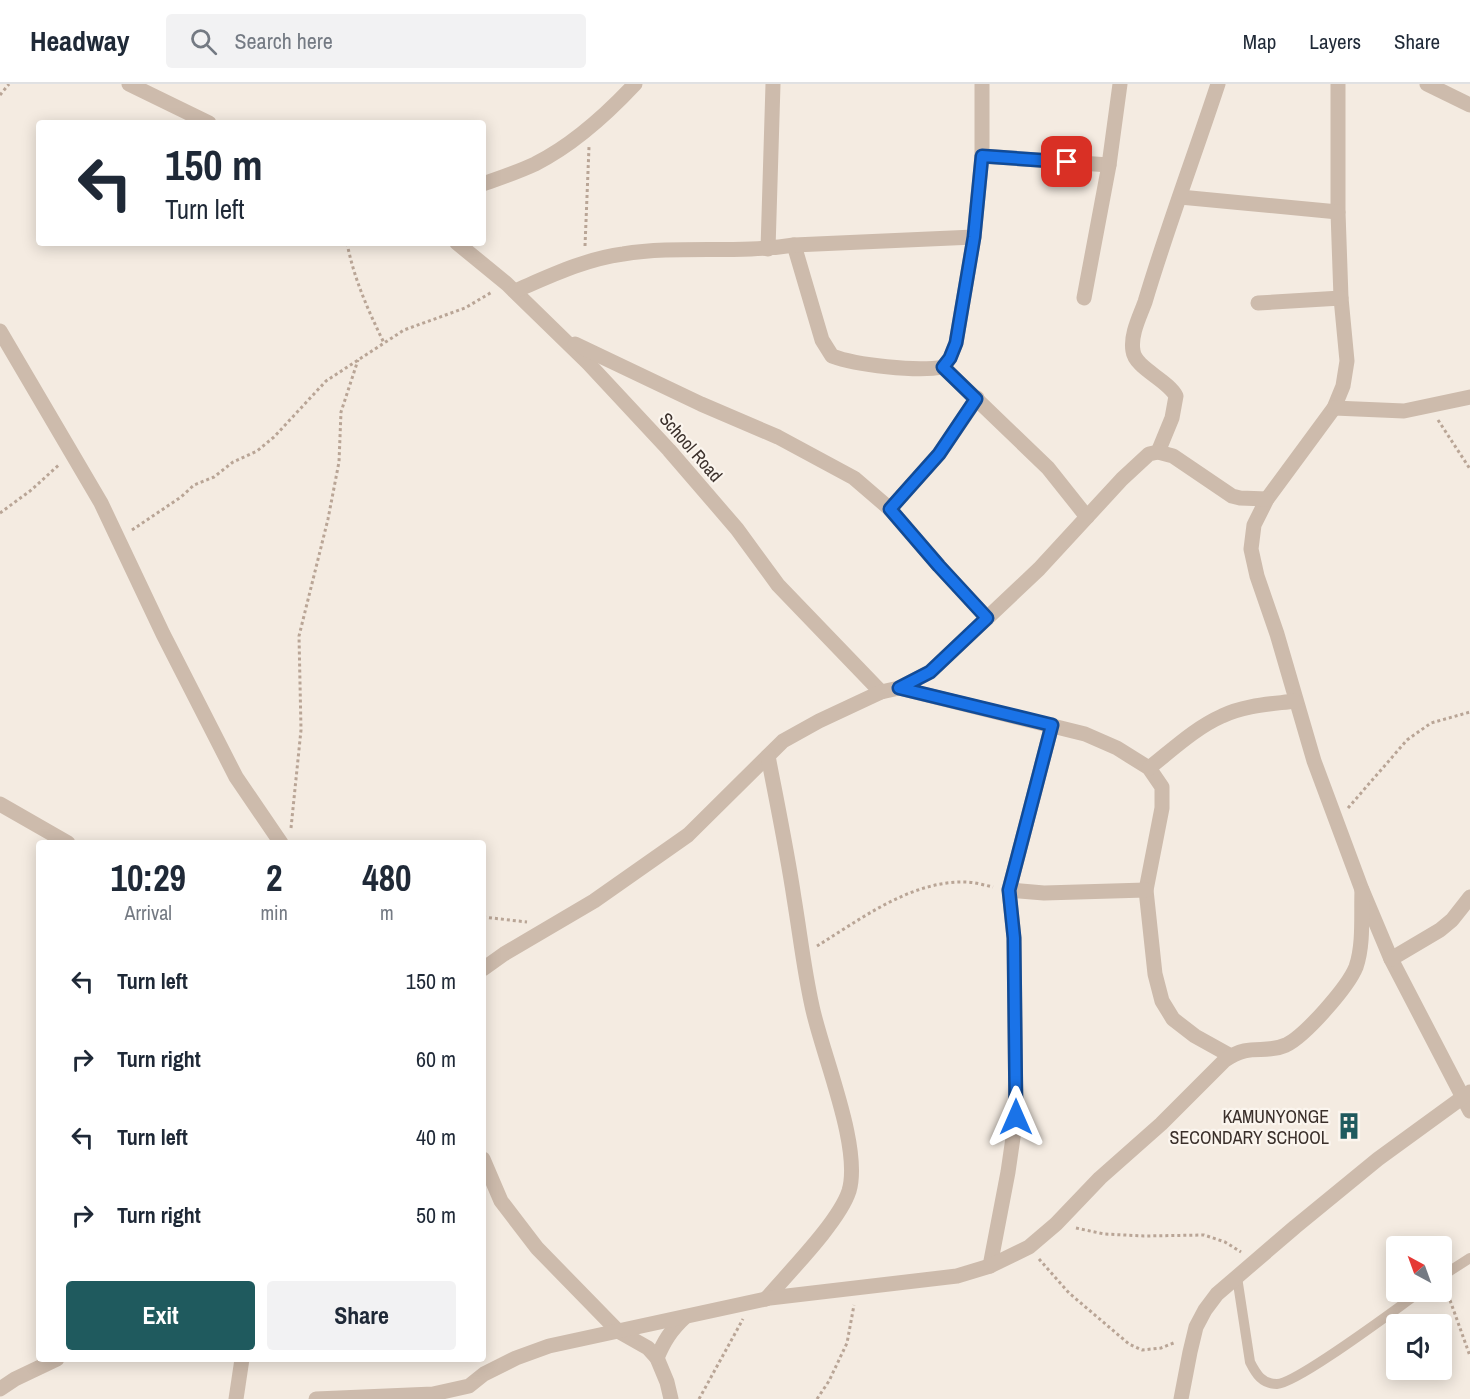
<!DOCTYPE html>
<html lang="en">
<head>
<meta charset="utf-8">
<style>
	body { margin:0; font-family:"Archivo Narrow",sans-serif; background:#f2f2f3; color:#1f2937; height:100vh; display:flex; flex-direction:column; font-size:22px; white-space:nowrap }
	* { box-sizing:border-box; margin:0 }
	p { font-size:20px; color:#747a83 }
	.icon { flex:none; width:33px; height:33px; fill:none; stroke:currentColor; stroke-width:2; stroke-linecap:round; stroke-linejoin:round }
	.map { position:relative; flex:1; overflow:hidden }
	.side { position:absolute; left:36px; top:756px; width:450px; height:522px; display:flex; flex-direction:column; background:#fff; border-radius:6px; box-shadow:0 3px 15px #0003 }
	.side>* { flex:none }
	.guide { position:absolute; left:36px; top:36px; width:450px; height:126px; border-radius:6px; box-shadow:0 3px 15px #0003; background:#fff; color:#1f2937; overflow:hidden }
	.needle { width:39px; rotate:319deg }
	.fabs { position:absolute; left:1386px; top:1152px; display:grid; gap:12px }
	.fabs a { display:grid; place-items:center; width:66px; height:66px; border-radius:6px; background:#fff; box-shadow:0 3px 15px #0003; font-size:30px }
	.pin { position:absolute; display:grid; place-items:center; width:51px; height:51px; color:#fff; margin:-26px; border-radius:12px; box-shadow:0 3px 9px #0006 }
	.me { position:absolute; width:66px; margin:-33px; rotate:0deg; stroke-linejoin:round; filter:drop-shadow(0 0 4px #0008) }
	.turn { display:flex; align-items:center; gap:21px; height:126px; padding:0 30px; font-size:27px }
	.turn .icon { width:78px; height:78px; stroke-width:2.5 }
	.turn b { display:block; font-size:42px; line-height:51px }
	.eta { display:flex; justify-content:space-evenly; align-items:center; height:102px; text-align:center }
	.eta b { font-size:36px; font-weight:700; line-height:42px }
	.cta { display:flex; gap:12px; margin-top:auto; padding:12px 30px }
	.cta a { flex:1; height:69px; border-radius:6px; background:#1f5a5e; color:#fff; font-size:24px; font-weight:700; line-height:69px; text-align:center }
	.cta a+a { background:#f2f2f3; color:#1f2937 }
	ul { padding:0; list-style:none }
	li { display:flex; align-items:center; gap:18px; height:78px; padding:0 30px }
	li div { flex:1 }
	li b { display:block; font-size:22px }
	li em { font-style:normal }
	header { display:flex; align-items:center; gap:36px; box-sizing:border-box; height:84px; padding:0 30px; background:#fff; border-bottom:2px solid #e0e1e3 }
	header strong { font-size:28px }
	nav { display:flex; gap:33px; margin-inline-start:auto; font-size:21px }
	.search { width:420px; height:54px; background:#f2f2f3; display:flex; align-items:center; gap:15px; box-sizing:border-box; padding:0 21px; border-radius:6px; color:#747a83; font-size:22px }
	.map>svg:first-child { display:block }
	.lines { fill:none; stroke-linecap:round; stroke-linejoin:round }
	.path { stroke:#b9a596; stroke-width:3; stroke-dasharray:3 3; stroke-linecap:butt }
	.lane { stroke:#cdbbac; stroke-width:10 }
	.street { stroke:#cdbbac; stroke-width:15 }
	.route-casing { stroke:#114b97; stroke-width:15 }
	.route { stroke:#1a73e8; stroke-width:10 }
	.labels { text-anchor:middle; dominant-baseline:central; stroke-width:4.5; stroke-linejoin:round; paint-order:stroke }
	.street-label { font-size:18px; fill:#3b302b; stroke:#fbf5ee }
	.poi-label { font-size:18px; fill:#3b302b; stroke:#fbf5ee; text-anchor:end }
</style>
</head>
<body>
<header>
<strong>Headway</strong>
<div class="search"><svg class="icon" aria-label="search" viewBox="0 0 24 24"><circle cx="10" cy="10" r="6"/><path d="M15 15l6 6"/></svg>Search here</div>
<nav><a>Map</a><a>Layers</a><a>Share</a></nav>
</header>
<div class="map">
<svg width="1470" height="1315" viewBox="0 0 1470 1315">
	<rect width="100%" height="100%" fill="#f4ebe1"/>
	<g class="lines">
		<g class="path">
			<path d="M0,11L9,0"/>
			<path d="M347,159C354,195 368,226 384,259"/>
			<path d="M585,162L589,63"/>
			<path d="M1438,336L1470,385"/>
			<path d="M0,429L30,407L60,380"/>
			<path d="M132,446L181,413L194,401L214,393L233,378L257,367L274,353L326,297L404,246L465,224L492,208"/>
			<path d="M1348,724L1407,656L1431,639L1470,628"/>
			<path d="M291,744L301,646L299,552L328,435L339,378L341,328L358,276"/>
			<path d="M483,833L527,838"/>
			<path d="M817,862C861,835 910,797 965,798C974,798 984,801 993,803"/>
			<path d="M1076,1144L1104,1150L1144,1152L1204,1151L1225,1158L1241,1168"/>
			<path d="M1039,1175L1069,1209L1129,1260L1142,1266L1161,1264L1176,1258"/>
			<path d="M1446,1205L1470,1272"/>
			<path d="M699,1315L743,1235"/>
			<path d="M817,1315L829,1297L847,1259L854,1221"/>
		</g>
		<g class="lane">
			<path d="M1442,1192L1470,1174"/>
			<path d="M1237,1193L1250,1278C1256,1290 1262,1300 1277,1300C1298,1299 1397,1224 1420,1208"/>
		</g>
		<g class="street">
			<path d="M129,0L209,39"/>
			<path d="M1338,0V128L1341,214L1347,277L1343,302L1334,324L1267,415L1254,441L1251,465L1257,492L1277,550L1314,677L1362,806L1391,875L1470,1027"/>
			<path d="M1427,0L1470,21"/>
			<path d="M982,72L1109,81"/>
			<path d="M483,100C500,94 518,88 535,80C573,61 606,31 635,0"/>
			<path d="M1180,113L1338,128"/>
			<path d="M457,159L507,200L588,279L669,366L737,445L778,501L881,608"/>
			<path d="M794,161L822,256L832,272C856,281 917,288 943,283L950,274L956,259L974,153L982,72V0"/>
			<path d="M768,165L773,0"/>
			<path d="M515,207C550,192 585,175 623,170C679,161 737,170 794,161L974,153"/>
			<path d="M1084,214L1109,81L1120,0"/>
			<path d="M1258,219L1341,214"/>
			<path d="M0,247L101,419L163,550L236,693L281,759"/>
			<path d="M575,260L701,320L778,353L854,394L890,425L939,482L987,534"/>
			<path d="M943,283L1048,384L1087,433"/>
			<path d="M1334,324L1404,327L1470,313"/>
			<path d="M1158,368L1172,334L1176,312C1168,296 1135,284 1133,267C1130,251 1140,232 1145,218C1167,144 1194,73 1218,0"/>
			<path d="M890,425L939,370L977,314"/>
			<path d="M899,604L1085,650L1117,664L1149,684L1162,703V724L1146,806L1155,890L1162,917L1173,935L1195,952L1231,972"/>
			<path d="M1149,684C1172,666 1195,644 1222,632C1244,621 1272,620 1295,617"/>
			<path d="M0,720L68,759"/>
			<path d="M1009,806L1044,809L1146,806"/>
			<path d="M1391,875L1440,846L1452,836L1470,813"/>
			<path d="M483,885L504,870L594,817L688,751L783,657L819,637L881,608L899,604L930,588L1039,485L1122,395L1149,370L1158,368L1173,372L1232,412L1240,414L1267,415"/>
			<path d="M483,1075L501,1117L537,1164L618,1247L648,1264L657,1274L667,1298L671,1315"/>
			<path d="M990,1182L1008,1088L1016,1033L1014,854L1009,806L1052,641"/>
			<path d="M766,1215C788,1189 839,1138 849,1107C862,1063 822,970 812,922C804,886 800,850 794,814C787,767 777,719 768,672"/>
			<path d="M657,1274C664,1257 671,1246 685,1233"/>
			<path d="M0,1305L15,1295L57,1275"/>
			<path d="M236,1315L242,1275"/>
			<path d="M316,1315L433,1310L469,1302L484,1290L516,1274L549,1262L770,1214L957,1192L990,1182L1029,1163L1056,1140L1100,1094L1161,1040L1225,976C1251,958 1263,971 1286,961C1305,952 1348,903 1356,883C1364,860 1361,830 1362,806"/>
			<path d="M1181,1315L1190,1268L1196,1243L1205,1226L1217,1210L1295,1143L1378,1075L1470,1008"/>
		</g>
	</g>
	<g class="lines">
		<defs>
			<path id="route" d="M1016,1033L1014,854L1009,806L1052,641L899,604L930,588L987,534L939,482L890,425L939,370L976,315L943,283L950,274L956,259L974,153L982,72L1067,78"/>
		</defs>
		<use href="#route" class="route-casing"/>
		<use href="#route" class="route"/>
	</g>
	<defs>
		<symbol id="building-bare" viewBox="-9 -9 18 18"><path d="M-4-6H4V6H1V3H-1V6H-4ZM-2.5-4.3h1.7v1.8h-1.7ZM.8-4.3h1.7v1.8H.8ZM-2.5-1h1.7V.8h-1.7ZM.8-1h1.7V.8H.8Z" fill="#1f5a5e" stroke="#fbf5ee" stroke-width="2.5" paint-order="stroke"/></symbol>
	</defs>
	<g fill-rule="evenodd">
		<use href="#building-bare" x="1330" y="1023" width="38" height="38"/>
	</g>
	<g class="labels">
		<g class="street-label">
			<text transform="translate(691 363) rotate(49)">School Road</text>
		</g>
		<g class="poi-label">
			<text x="1329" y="1032">KAMUNYONGE<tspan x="1329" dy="21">SECONDARY SCHOOL</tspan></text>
		</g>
	</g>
</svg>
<div class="fabs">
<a><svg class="needle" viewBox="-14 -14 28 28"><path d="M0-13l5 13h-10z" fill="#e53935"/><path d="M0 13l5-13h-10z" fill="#747a83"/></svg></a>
<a><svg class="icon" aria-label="sound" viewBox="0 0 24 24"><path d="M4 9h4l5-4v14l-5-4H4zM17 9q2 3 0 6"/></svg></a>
</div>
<div class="pin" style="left:1067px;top:78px;background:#d93025"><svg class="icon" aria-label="arrive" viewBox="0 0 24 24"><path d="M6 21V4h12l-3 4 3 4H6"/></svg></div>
<svg class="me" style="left:1016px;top:1033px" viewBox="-20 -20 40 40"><path d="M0-17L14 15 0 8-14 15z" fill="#1a73e8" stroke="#fff" stroke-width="4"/></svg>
<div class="guide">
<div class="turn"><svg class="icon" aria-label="left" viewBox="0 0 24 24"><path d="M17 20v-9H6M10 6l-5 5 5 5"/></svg><div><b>150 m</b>Turn left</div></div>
</div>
<section class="side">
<div class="eta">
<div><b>10:29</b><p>Arrival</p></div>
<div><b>2</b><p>min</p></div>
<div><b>480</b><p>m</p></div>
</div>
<ul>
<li><svg class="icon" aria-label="left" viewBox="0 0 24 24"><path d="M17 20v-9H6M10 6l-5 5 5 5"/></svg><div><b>Turn left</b></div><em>150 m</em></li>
<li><svg class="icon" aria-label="right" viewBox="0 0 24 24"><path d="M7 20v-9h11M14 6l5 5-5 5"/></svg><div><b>Turn right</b></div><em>60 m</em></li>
<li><svg class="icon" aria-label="left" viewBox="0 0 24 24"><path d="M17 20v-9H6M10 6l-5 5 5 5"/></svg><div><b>Turn left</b></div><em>40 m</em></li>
<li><svg class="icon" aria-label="right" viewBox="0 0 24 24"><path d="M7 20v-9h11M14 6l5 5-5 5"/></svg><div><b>Turn right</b></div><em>50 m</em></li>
</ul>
<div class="cta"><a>Exit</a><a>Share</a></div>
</section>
</div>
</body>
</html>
